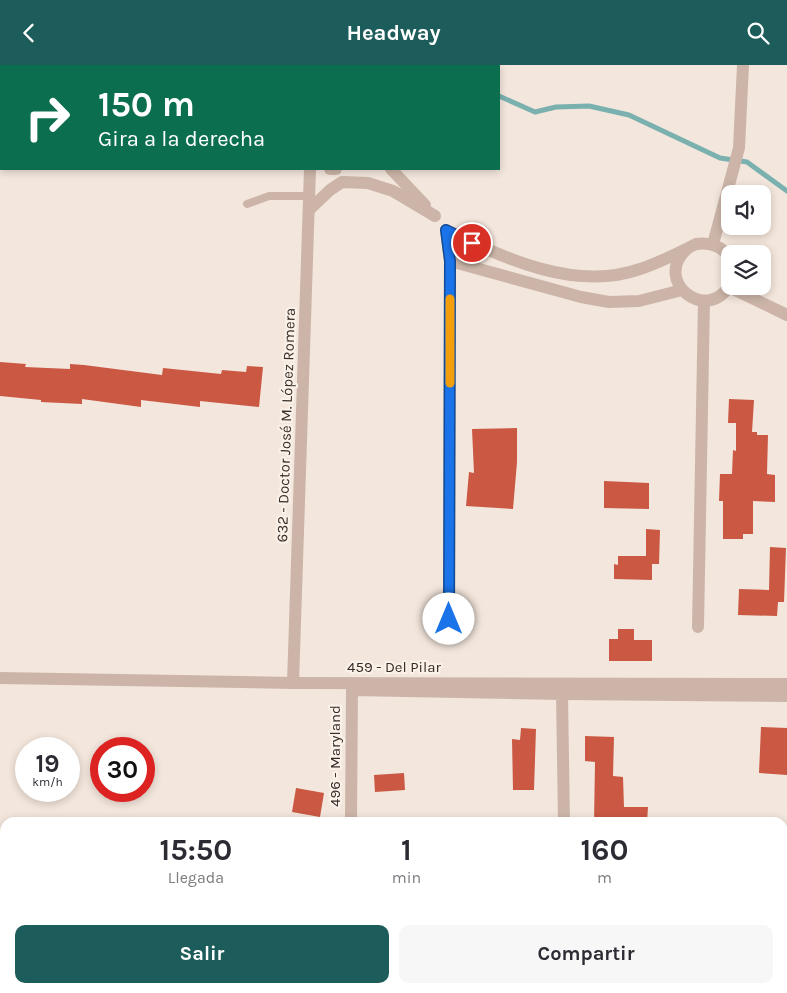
<!DOCTYPE html>
<html lang="es">
<head>
<meta charset="utf-8">
<style>
	body { margin:0; font-family:Karla,sans-serif; background:#f7f7f7; color:#2b2b33; height:100vh; display:flex; flex-direction:column; font-size:19px; white-space:nowrap }
	* { box-sizing:border-box; margin:0 }
	p { font-size:16px; color:#7c7c81 }
	.icon { flex:none; width:28px; height:28px; fill:none; stroke:currentColor; stroke-width:2; stroke-linecap:round; stroke-linejoin:round }
	.map { position:relative; flex:1; overflow:hidden }
	.drawer { position:absolute; left:0px; top:752px; width:788px; height:176px; display:flex; flex-direction:column; background:#fff; border-radius:15px 15px 0 0; box-shadow:0 2px 8px #0003 }
	.drawer>* { flex:none }
	.banner { position:absolute; left:0px; top:0px; width:500px; height:105px; box-shadow:0 2px 8px #0003; background:#0b6e4f; color:#fff; overflow:hidden }
	.fabs { position:absolute; left:721px; top:120px; display:grid; gap:10px }
	.fabs a { display:grid; place-items:center; width:50px; height:50px; border-radius:10px; background:#fff; box-shadow:0 2px 8px #0003; font-size:25px }
	.speed { position:absolute; left:15px; top:672px; display:flex; gap:10px; font-size:25px; font-weight:700; text-align:center }
	.speed>* { display:grid; place-content:center; width:65px; height:65px; border-radius:50%; background:#fff; box-shadow:0 2px 8px #0003; line-height:1 }
	.speed small { font-size:12px; font-weight:400 }
	.speed .limit { border:8px solid #d22; background:#fff; color:#111 }
	.pin { position:absolute; display:grid; place-items:center; width:42px; height:42px; color:#fff; margin:-21px; border:2px solid #fff; border-radius:50%; box-shadow:0 1px 5px #0007 }
	.me { position:absolute; width:55px; margin:-28px; rotate:0deg; stroke-linejoin:round; filter:drop-shadow(0 0 4px #0008) }
	.turn { display:flex; align-items:center; gap:18px; height:105px; padding:0 15px; font-size:22px }
	.turn .icon { width:65px; height:65px; stroke-width:2.5 }
	.turn b { display:block; font-size:35px; line-height:42px }
	.eta { display:flex; justify-content:space-evenly; align-items:center; height:85px; text-align:center }
	.eta b { font-size:30px; font-weight:700; line-height:35px }
	.cta { display:flex; gap:10px; margin-top:auto; padding:10px 15px }
	.cta a { flex:1; height:58px; border-radius:10px; background:#1c5c5a; color:#fff; font-size:20px; font-weight:700; line-height:58px; text-align:center }
	.cta a+a { background:#f7f7f7; color:#2b2b33 }
	header { display:flex; justify-content:space-between; align-items:center; height:65px; padding:0 15px; background:#1c5c5a; color:#fff; font-size:22px; font-weight:700 }
	.map>svg:first-child { display:block }
	.lines { fill:none; stroke-linecap:round; stroke-linejoin:round }
	.stream { stroke:#7ab1af; stroke-width:5 }
	.building { fill:#ca5843 }
	.service { stroke:#ccb5a8; stroke-width:8 }
	.minor { stroke:#ccb5a8; stroke-width:12 }
	.tertiary { stroke:#ccb5a8; stroke-width:12 }
	.route-casing { stroke:#114b97; stroke-width:12 }
	.route { stroke:#1a73e8; stroke-width:9 }
	.slow { stroke:#f59e0b; stroke-width:9 }
	.labels { text-anchor:middle; dominant-baseline:central; stroke-width:4.5; stroke-linejoin:round; paint-order:stroke }
	.street-label { font-size:15px; fill:#382c28; stroke:#faf1e9 }
</style>
</head>
<body>
<header><svg class="icon" aria-label="back" viewBox="0 0 24 24"><path d="M15 5l-7 7 7 7"/></svg>Headway<svg class="icon" aria-label="search" viewBox="0 0 24 24"><circle cx="10" cy="10" r="6"/><path d="M15 15l6 6"/></svg></header>
<div class="map">
<svg width="787" height="928" viewBox="0 0 787 928">
	<rect width="100%" height="100%" fill="#f3e6dc"/>
	<g class="lines">
		<g class="stream">
			<path d="M420,0L425,1"/>
			<path d="M499,31L535,47L556,42L589,41L629,50L720,93L747,97L787,126"/>
		</g>
	</g>
	<g class="building">
		<path d="M0,297L26,299L25,302L70,304V299L84,300L162,310L163,303L221,309L222,305L246,307L247,301L263,302L259,342L200,336V342L141,335V342L82,334V339L41,337V335L0,331Z"/>
		<path d="M729,334L754,335L752,367H757V370H768L767,409L775,410V437L753,436V469H743V474H723V436H719L720,409H732L733,385L736,386V358H728Z"/>
		<path d="M517,363V397L513,444L466,441L469,407L474,408L472,364Z"/>
		<path d="M604,416L649,418V444L604,443Z"/>
		<path d="M646,464L660,465L659,499H652V515L614,514V499L618,500V491H646Z"/>
		<path d="M770,482L786,483L784,537H778L777,551L738,550L739,524L769,525Z"/>
		<path d="M618,564H634V575H652V596H609V574H618Z"/>
		<path d="M761,662L787,663V710L759,708Z"/>
		<path d="M521,663L536,664L534,725H513L512,674L520,675Z"/>
		<path d="M585,671L614,672L613,711L623,712L624,742H648L647,757L611,755V758H594L595,697L585,696Z"/>
		<path d="M404,708L405,725L375,727L374,710Z"/>
		<path d="M296,723L324,728L320,752L292,747Z"/>
	</g>
	<g class="lines">
		<path class="service" d="M247,139L269,131H309"/>
		<g class="minor">
			<path d="M308,0V1"/>
			<path d="M346,0V1"/>
			<path d="M330,104H336"/>
			<path d="M391,104L425,140"/>
			<path d="M309,145L330,125L342,117L368,118L393,126L435,151"/>
			<path d="M713,179L739,83L743,0"/>
			<path d="M686,185C653,216 706,259 730,220"/>
			<path d="M729,222L787,250"/>
			<path d="M682,225L639,236L609,237L581,232L450,196L446,165C504,193 575,227 640,204C659,198 678,188 696,179C710,177 723,181 730,194"/>
			<path d="M449,554L450,196"/>
			<path d="M698,562L704,236"/>
			<path d="M293,618L310,104"/>
			<path d="M562,629L787,631"/>
			<path d="M351,758L352,625L562,629L564,758"/>
			<path d="M350,928V924"/>
		</g>
		<path class="tertiary" d="M0,613L293,618L787,619"/>
	</g>
	<g class="lines">
		<defs>
			<path id="route" d="M449,554L450,196L446,165L472,178"/>
		</defs>
		<use href="#route" class="route-casing"/>
		<use href="#route" class="route"/>
		<path class="slow" d="M450,318V234"/>
	</g>
	<g class="labels">
		<g class="street-label">
			<text transform="translate(286 360) rotate(-88)">632 - Doctor José M. López Romera</text>
			<text x="394" y="602">459 - Del Pilar</text>
			<text transform="translate(335 691) rotate(-90)">496 - Maryland</text>
		</g>
	</g>
</svg>
<div class="fabs">
<a><svg class="icon" aria-label="sound" viewBox="0 0 24 24"><path d="M4 9h4l5-4v14l-5-4H4zM17 9q2 3 0 6"/></svg></a>
<a><svg class="icon" aria-label="layers" viewBox="0 0 24 24"><path d="M12 4l9 5-9 5-9-5zM3 14l9 5 9-5"/></svg></a>
</div>
<div class="speed"><div>19<small>km/h</small></div><div class="limit">30</div></div>
<div class="pin" style="left:472px;top:178px;background:#d93025"><svg class="icon" aria-label="arrive" viewBox="0 0 24 24"><path d="M6 21V4h12l-3 4 3 4H6"/></svg></div>
<svg class="me" style="left:449px;top:554px" viewBox="-20 -20 40 40"><circle r="19" fill="#fff"/><path d="M0-13L10 11 0 6-10 11z" fill="#1a73e8"/></svg>
<div class="banner">
<div class="turn"><svg class="icon" aria-label="right" viewBox="0 0 24 24"><path d="M7 20v-9h11M14 6l5 5-5 5"/></svg><div><b>150 m</b>Gira a la derecha</div></div>
</div>
<section class="drawer">
<div class="eta">
<div><b>15:50</b><p>Llegada</p></div>
<div><b>1</b><p>min</p></div>
<div><b>160</b><p>m</p></div>
</div>
<div class="cta"><a>Salir</a><a>Compartir</a></div>
</section>
</div>
</body>
</html>
